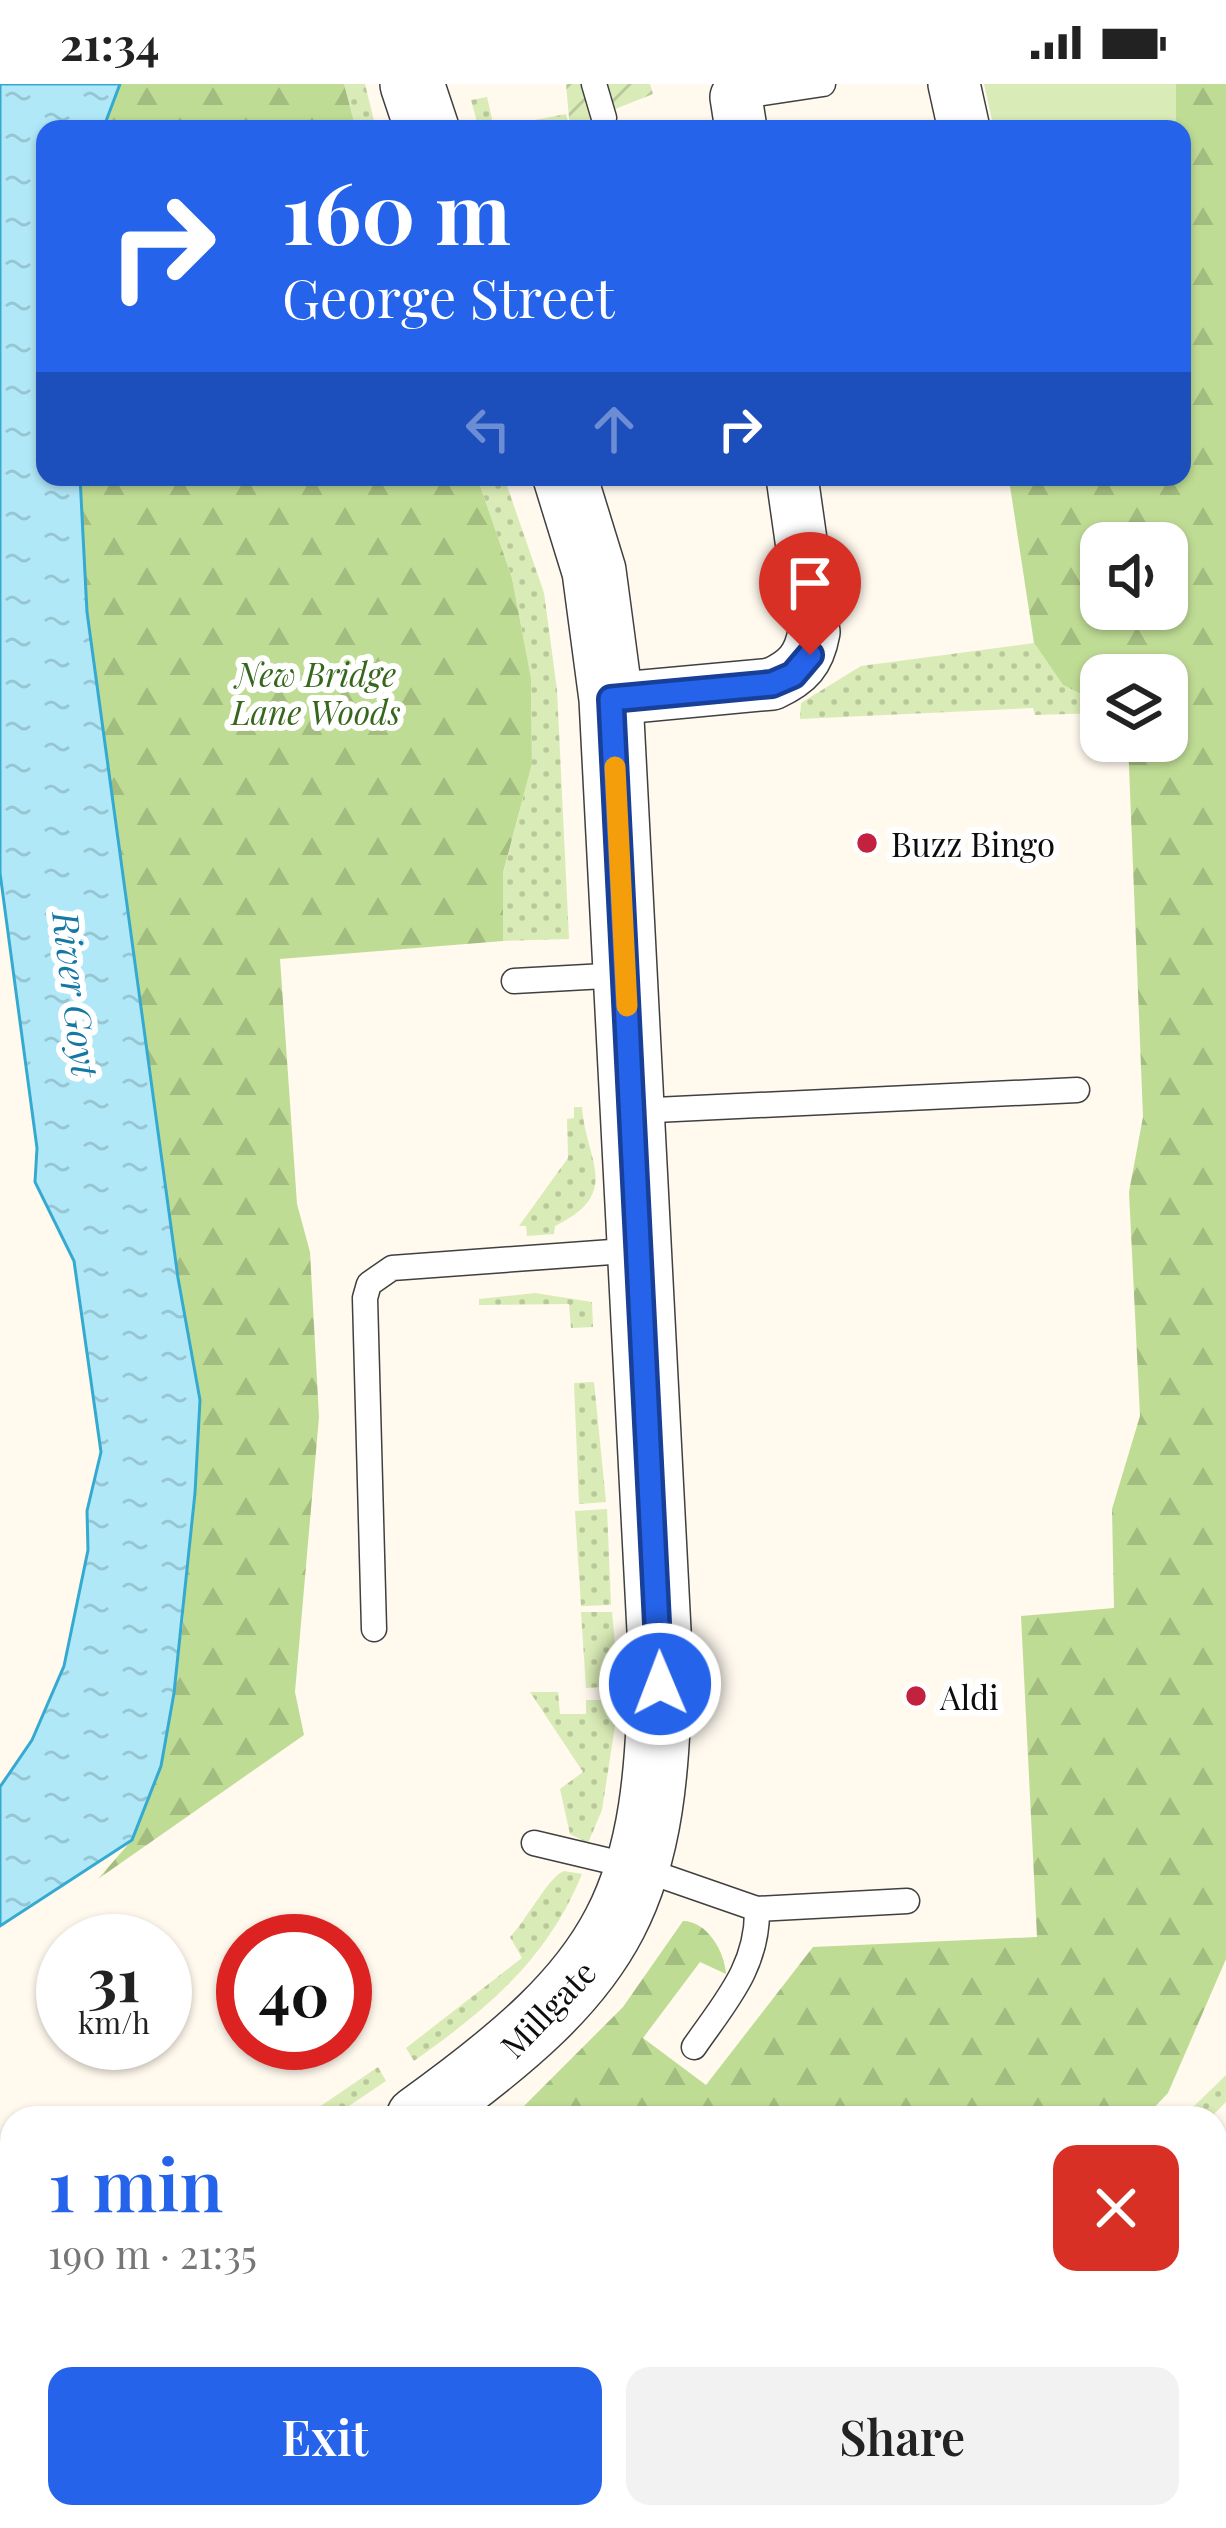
<!DOCTYPE html>
<html lang="en">
<head>
<meta charset="utf-8">
<style>
	body { margin:0; font-family:"Playfair Display",serif; background:#f2f2f2; color:#222; height:100vh; display:flex; flex-direction:column; font-size:45px; white-space:nowrap }
	* { box-sizing:border-box; margin:0 }
	p { font-size:39px; color:#767676 }
	.icon { flex:none; width:66px; height:66px; fill:none; stroke:currentColor; stroke-width:2; stroke-linecap:round; stroke-linejoin:round }
	.map { position:relative; flex:1; overflow:hidden }
	.details { position:absolute; left:0px; top:2022px; width:1227px; height:423px; display:flex; flex-direction:column; background:#fff; border-radius:36px 36px 0 0; box-shadow:0 3px 9px #0004 }
	.details>* { flex:none }
	.guide { position:absolute; left:36px; top:36px; width:1155px; height:366px; border-radius:24px; box-shadow:0 3px 9px #0004; background:#2563eb; color:#fff; overflow:hidden }
	.fabs { position:absolute; left:1080px; top:438px; display:grid; gap:24px }
	.fabs a { display:grid; place-items:center; width:108px; height:108px; border-radius:24px; background:#fff; box-shadow:0 3px 9px #0004; font-size:60px }
	.speed { position:absolute; left:36px; top:1830px; display:flex; gap:24px; font-size:60px; font-weight:700; text-align:center }
	.speed>* { display:grid; place-content:center; width:156px; height:156px; border-radius:50%; background:#fff; box-shadow:0 3px 9px #0004; line-height:1 }
	.speed small { font-size:30px; font-weight:400 }
	.speed .limit { border:18px solid #d22; background:#fff; color:#111 }
	.pin { position:absolute; display:grid; place-items:center; width:102px; height:102px; color:#fff; margin:-123px -51px; border-radius:50% 50% 50% 0; rotate:-45deg; box-shadow:0 0 12px #0007 }
	.pin .icon { rotate:45deg }
	.me { position:absolute; width:132px; margin:-66px; rotate:359deg; stroke-linejoin:round; filter:drop-shadow(0 0 9px #0008) }
	.turn { display:flex; align-items:center; gap:42px; height:252px; padding:0 48px; font-size:54px }
	.turn .icon { width:156px; height:156px; stroke-width:2.5 }
	.turn b { display:block; font-size:84px; line-height:102px }
	.lanes { display:flex; align-items:center; height:114px; padding:0 48px; background:#0003; justify-content:center; gap:60px; direction:ltr }
	.lanes .off { opacity:.35 }
	.round { display:grid; place-items:center; flex:none; width:126px; height:126px; border-radius:24px; background:#f2f2f2 }
	.headline { display:flex; align-items:center; justify-content:space-between; height:204px; padding:0 48px }
	h1 { font-size:72px; font-weight:600; line-height:90px; color:#2563eb }
	.action { display:flex; gap:24px; margin-top:auto; padding:24px 48px }
	.action a { flex:1; height:138px; border-radius:24px; background:#2563eb; color:#fff; font-size:48px; font-weight:600; line-height:138px; text-align:center }
	.action a+a { background:#f2f2f2; color:#222 }
	.status { display:flex; justify-content:space-between; align-items:center; height:84px; padding:0 60px; background:#fff; direction:ltr }
	.status svg { height:33px; fill:currentColor }
	.map>svg:first-child { display:block }
	.grass { fill:url(#grass-dots) }
	.forest { fill:url(#forest-firs); fill-rule:evenodd }
	.park { fill:#d9ebb6 }
	.garden { fill:url(#garden-furrows) }
	.water { fill:url(#water-ripples); stroke:#35aad1; stroke-width:3 }
	.lines { fill:none; stroke-linecap:round; stroke-linejoin:round }
	.service-casing { stroke:#404040; stroke-width:27 }
	.minor-casing { stroke:#404040; stroke-width:54 }
	.tertiary-casing { stroke:#404040; stroke-width:66 }
	.service { stroke:#fff; stroke-width:24 }
	.minor { stroke:#fff; stroke-width:51 }
	.tertiary { stroke:#fff; stroke-width:63 }
	.route-casing { stroke:#184099; stroke-width:30 }
	.route { stroke:#2563eb; stroke-width:21 }
	.slow { stroke:#f59e0b; stroke-width:21 }
	.poi-dot { fill:#c22140; stroke:#fff; stroke-width:4.5 }
	.labels { text-anchor:middle; dominant-baseline:central; stroke-width:12; stroke-linejoin:round; paint-order:stroke }
	.park-label { font-size:33px; font-style:italic; fill:#36671c; stroke:#fff }
	.poi-label { font-size:33px; fill:#0d0d0d; stroke:#fff; text-anchor:start }
	.street-label { font-size:33px; fill:#0d0d0d; stroke:#fff }
	.water-label { font-size:36px; font-style:italic; fill:#1379a3; stroke:#fff }
</style>
</head>
<body>
<div class="status"><b>21:34</b><svg viewBox="0 0 49 12"><path d="M0 12V9h3v3zM5 12V6h3v6zM10 12V3h3v9zM15 12V0h3v12zM26 1h20v11H26zM47 4h2v5h-2z"/></svg></div>
<div class="map">
<svg width="1226" height="2444" viewBox="0 0 1226 2444">
	<defs>
		<pattern id="grass-dots" width="8" height="8" patternUnits="userSpaceOnUse" patternTransform="scale(3)"><rect width="8" height="8" fill="#d9ebb6"/><path d="M2 2h.1M6 6h.1" fill="none" stroke="#b9c89b" stroke-width="1.8" stroke-linecap="round"/></pattern>
		<pattern id="forest-firs" width="22" height="20" patternUnits="userSpaceOnUse" patternTransform="scale(3)"><rect width="22" height="20" fill="#bfdc95"/><path d="M5 1l3.5 6h-7zM16 11l3.5 6h-7z" fill="#a3bc7f"/></pattern>
		<pattern id="garden-furrows" width="10" height="10" patternUnits="userSpaceOnUse" patternTransform="scale(3)"><rect width="10" height="10" fill="#d9ebb6"/><path d="M-1 1l2-2M0 10L10 0M9 11l2-2" fill="none" stroke="#b9c89b"/></pattern>
		<pattern id="water-ripples" width="26" height="14" patternUnits="userSpaceOnUse" patternTransform="scale(3)"><rect width="26" height="14" fill="#b1e8f8"/><path d="M2 4q2-2 4 0t4 0M15 11q2-2 4 0t4 0" fill="none" stroke="#97c6d3"/></pattern>
	</defs>
	<rect width="100%" height="100%" fill="#fff9ee"/>
	<g class="grass">
		<path d="M344,0H365L376,45H356Z"/>
		<path d="M487,13L494,44L566,30L570,45H479L471,16Z"/>
		<path d="M477,393H504L544,509L557,606L569,855L503,857V790L532,680L531,594L512,494Z"/>
		<path d="M1034,559L1063,601L1101,620V629L1035,631L1033,624L800,635L801,619L861,582Z"/>
		<path d="M574,1023H582C586,1078 623,1109 555,1142L554,1150L527,1152L526,1142H519L568,1074L567,1035L574,1034Z"/>
		<path d="M535,1209L592,1218L593,1243L571,1244L569,1220L479,1221V1215Z"/>
		<path d="M594,1298L606,1418L579,1420L574,1299Z"/>
		<path d="M607,1425L611,1521L581,1522L575,1427Z"/>
		<path d="M581,1528H612L619,1602L586,1604Z"/>
		<path d="M530,1608H558L560,1630H586V1616H619L602,1726L588,1759L570,1750L560,1705L583,1688Z"/>
		<path d="M564,1787L582,1790C547,1876 487,1925 414,1977L406,1964L522,1874L510,1853C526,1837 549,1792 564,1787Z"/>
		<path d="M378,1983L386,1997L331,2034H303Z"/>
		<path d="M1226,1991V2018L1210,2034H1193L1188,2028Z"/>
		<path d="M194,2433H285L283,2444H198L201,2436Z"/>
		<path d="M621,2433L627,2444H550V2437L532,2434Z"/>
	</g>
	<g class="forest">
		<path d="M120,0H344L356,45H103Z"/>
		<path d="M1176,0H1226V1875L1168,2009L1144,2034H512L623,1923L683,1837C707,1837 725,1868 726,1890L700,1878L643,1954L706,2001L813,1863L1037,1853L1021,1532L1114,1524L1112,1425L1140,1332L1129,1108L1143,1033L1128,657H1167V591H1101V620L1063,601L1034,559L1010,402L1054,393H1182V45H1169L1176,35ZM1101,459H1167V525H1101Z"/>
		<path d="M80,393H477L512,494L531,594L532,680L503,789V857L280,875L297,1120L310,1168L319,1333L295,1608L304,1651L98,1795L132,1756L161,1682L183,1540L200,1316L178,1194L87,528Z"/>
	</g>
	<path class="park" d="M984,0H1176V36L1169,45H994Z"/>
	<g class="garden">
		<path d="M566,0H585L596,40L570,45Z"/>
		<path d="M603,0H650L653,10L610,27Z"/>
		<path d="M1226,2216V2293L1215,2289V2217Z"/>
	</g>
	<path class="water" d="M0,0H120L103,45H45V393H80L87,528L178,1194L200,1316L195,1409L174,1609L161,1682L132,1756L0,1842V1703L32,1656L64,1582L88,1466L87,1427L101,1368L74,1177L35,1098L37,1064L0,789Z"/>
	<g class="lines">
		<defs>
			<g id="service">
				<path d="M594,0L604,34"/>
				<path d="M736,13L823,0"/>
				<path d="M514,897L623,891"/>
				<path d="M634,1027L1077,1006"/>
				<path d="M374,1545L365,1214L369,1200L392,1184L639,1166"/>
				<path d="M534,1759L639,1784L757,1825L907,1817"/>
				<path d="M694,1963C725,1918 758,1883 757,1825"/>
			</g>
			<g id="minor">
				<path d="M954,0L964,45"/>
				<path d="M736,13L741,45"/>
				<path d="M611,615L772,600C798,588 809,576 814,548L792,393"/>
				<path d="M1215,2121L1226,2120"/>
				<path d="M0,2319L12,2376"/>
				<path d="M21,2433V2444"/>
				<path d="M1059,2433L1069,2444"/>
				<path d="M822,2444L833,2433"/>
			</g>
			<g id="tertiary">
				<path d="M412,0L427,45"/>
				<path d="M418,2034C621,1888 659,1817 660,1566L611,615L594,487L565,393"/>
				<path d="M0,2187L12,2185"/>
				<path d="M0,2291L12,2294"/>
			</g>
		</defs>
		<use href="#service" class="service-casing"/>
		<use href="#minor" class="minor-casing"/>
		<use href="#tertiary" class="tertiary-casing"/>
		<use href="#service" class="service"/>
		<use href="#minor" class="minor"/>
		<use href="#tertiary" class="tertiary"/>
	</g>
	<g class="lines">
		<defs>
			<path id="route" d="M660,1600L611,615L772,600L793,591L810,571"/>
		</defs>
		<use href="#route" class="route-casing"/>
		<use href="#route" class="route"/>
		<path class="slow" d="M615,683L627,922"/>
	</g>
	<g class="poi-dot">
		<circle cx="867" cy="759" r="12"/>
		<circle cx="916" cy="1612" r="12"/>
	</g>
	<g class="labels">
		<g class="park-label">
			<text x="316" y="589">New Bridge<tspan x="316" dy="38">Lane Woods</tspan></text>
		</g>
		<g class="poi-label">
			<text x="891" y="759">Buzz Bingo</text>
			<text x="940" y="1612">Aldi</text>
		</g>
		<g class="street-label">
			<text transform="translate(547 1924) rotate(-46)">Millgate</text>
		</g>
		<g class="water-label">
			<text transform="translate(77 910) rotate(83)">River Goyt</text>
		</g>
	</g>
</svg>
<div class="fabs">
<a><svg class="icon" aria-label="sound" viewBox="0 0 24 24"><path d="M4 9h4l5-4v14l-5-4H4zM17 9q2 3 0 6"/></svg></a>
<a><svg class="icon" aria-label="layers" viewBox="0 0 24 24"><path d="M12 4l9 5-9 5-9-5zM3 14l9 5 9-5"/></svg></a>
</div>
<div class="speed"><div>31<small>km/h</small></div><div class="limit">40</div></div>
<div class="pin" style="left:810px;top:571px;background:#d93025"><svg class="icon" aria-label="arrive" viewBox="0 0 24 24"><path d="M6 21V4h12l-3 4 3 4H6"/></svg></div>
<svg class="me" style="left:660px;top:1600px" viewBox="-20 -20 40 40"><circle r="17" fill="#2563eb" stroke="#fff" stroke-width="3"/><path d="M0-11L8 9 0 5-8 9z" fill="#fff"/></svg>
<div class="guide">
<div class="turn"><svg class="icon" aria-label="right" viewBox="0 0 24 24"><path d="M7 20v-9h11M14 6l5 5-5 5"/></svg><div><b>160 m</b>George Street</div></div>
<div class="lanes"><svg class="icon off" aria-label="left" viewBox="0 0 24 24"><path d="M17 20v-9H6M10 6l-5 5 5 5"/></svg><svg class="icon off" aria-label="ahead" viewBox="0 0 24 24"><path d="M12 20V5M6 11l6-6 6 6"/></svg><svg class="icon" aria-label="right" viewBox="0 0 24 24"><path d="M7 20v-9h11M14 6l5 5-5 5"/></svg></div>
</div>
<section class="details">
<div class="headline"><div><h1>1 min</h1><p>190 m · 21:35</p></div><a class="round" style="background:#d93025;color:#fff"><svg class="icon" aria-label="close" viewBox="0 0 24 24"><path d="M6 6l12 12M18 6L6 18"/></svg></a></div>
<div class="action"><a>Exit</a><a>Share</a></div>
</section>
</div>
</body>
</html>
